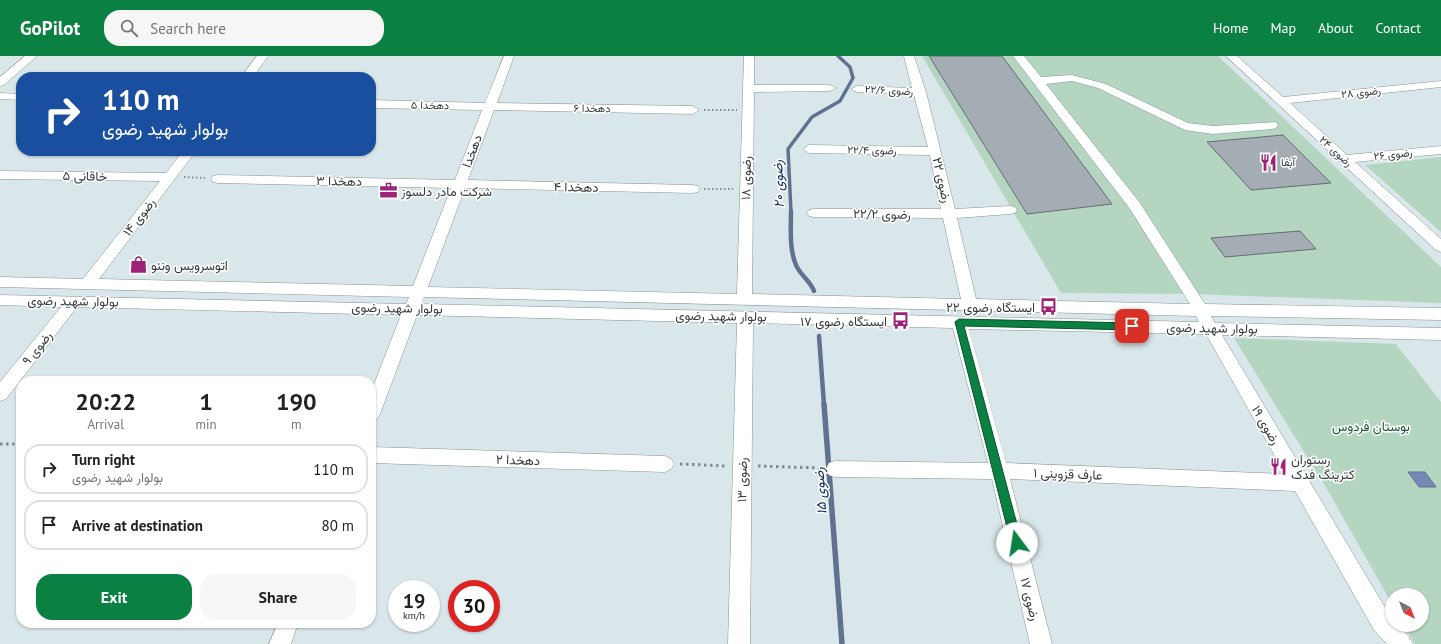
<!DOCTYPE html>
<html lang="en">
<head>
<meta charset="utf-8">
<style>
	body { margin:0; font-family:"PT Sans",Vazirmatn,sans-serif; background:#f6f6f6; color:#222; height:100vh; display:flex; flex-direction:column; font-size:15px; white-space:nowrap }
	* { box-sizing:border-box; margin:0 }
	p { font-size:13px; color:#767676 }
	.icon { flex:none; width:22px; height:22px; fill:none; stroke:currentColor; stroke-width:2; stroke-linecap:round; stroke-linejoin:round }
	.map { position:relative; flex:1; overflow:hidden }
	.sheet { position:absolute; left:16px; top:320px; width:360px; height:252px; display:flex; flex-direction:column; background:#fff; border-radius:16px; box-shadow:0 1px 3px #0004 }
	.sheet>* { flex:none }
	.banner { position:absolute; left:16px; top:16px; width:360px; height:84px; border-radius:16px; box-shadow:0 1px 3px #0004; background:#1a4fa0; color:#fff; overflow:hidden }
	.needle { width:26px; rotate:138deg }
	.fabs { position:absolute; left:1385px; top:532px; display:grid; gap:8px }
	.fabs a { display:grid; place-items:center; width:44px; height:44px; border-radius:50%; background:#fff; box-shadow:0 1px 3px #0004; font-size:20px }
	.speed { position:absolute; left:388px; top:524px; display:flex; gap:8px; font-size:20px; font-weight:700; text-align:center }
	.speed>* { display:grid; place-content:center; width:52px; height:52px; border-radius:50%; background:#fff; box-shadow:0 1px 3px #0004; line-height:1 }
	.speed small { font-size:10px; font-weight:400 }
	.speed .limit { border:6px solid #d22; background:#fff; color:#111 }
	.pin { position:absolute; display:grid; place-items:center; width:34px; height:34px; color:#fff; margin:-17px; border-radius:8px; box-shadow:0 2px 6px #0006 }
	.me { position:absolute; width:44px; margin:-22px; rotate:346deg; stroke-linejoin:round; filter:drop-shadow(0 0 3px #0008) }
	.turn { display:flex; align-items:center; gap:14px; height:84px; padding:0 20px; font-size:18px }
	.turn .icon { width:52px; height:52px; stroke-width:2.5 }
	.turn b { display:block; font-size:28px; line-height:34px }
	.eta { display:flex; justify-content:space-evenly; align-items:center; height:68px; text-align:center }
	.eta b { font-size:24px; font-weight:800; line-height:28px }
	.primary-button { display:flex; gap:8px; margin-top:auto; padding:8px 20px }
	.primary-button a { flex:1; height:46px; border-radius:16px; background:#0b8043; color:#fff; font-size:16px; font-weight:800; line-height:46px; text-align:center }
	.primary-button a+a { background:#f6f6f6; color:#222 }
	ul { padding:0; list-style:none }
	li { display:flex; align-items:center; gap:12px; height:50px; margin:0 8px 6px; padding:0 12px; border:2px solid #e0e0e0; border-radius:16px }
	li div { flex:1 }
	li b { display:block; font-size:15px }
	li em { font-style:normal }
	header { display:flex; align-items:center; gap:24px; box-sizing:border-box; height:56px; padding:0 20px; background:#0b8043; color:#fff }
	header strong { font-size:19px }
	nav { display:flex; gap:22px; margin-inline-start:auto; font-size:14px }
	.search { width:280px; height:36px; background:#f6f6f6; display:flex; align-items:center; gap:10px; box-sizing:border-box; padding:0 14px; border-radius:16px; color:#767676; font-size:15px }
	.map>svg:first-child { display:block }
	.green { fill:#b4d5c0 }
	.water { fill:#7489b4; stroke:#617290 }
	.lines { fill:none; stroke-linecap:round; stroke-linejoin:round }
	.stream-far2 { stroke:#617290; stroke-width:3.5 }
	.stream-far1 { stroke:#617290; stroke-width:4.5 }
	.stream { stroke:#617290; stroke-width:5.5 }
	.building { fill:#a3adb3; stroke:#646d74 }
	.minor-casing { stroke:#869395; stroke-width:1 }
	.path-far1 { stroke:#828b8d; stroke-width:2; stroke-dasharray:1.5 2.5; stroke-linecap:butt }
	.path { stroke:#828b8d; stroke-width:3; stroke-dasharray:2.5 3.5; stroke-linecap:butt }
	.minor { fill:#fff; fill-rule:evenodd }
	.route { fill:#0b8043; stroke:#07532c }
	.labels { text-anchor:middle; dominant-baseline:central; stroke-width:3; stroke-linejoin:round; paint-order:stroke }
	.far-street-label { font-size:11px; fill:#363b3c; stroke:#fff }
	.far-poi-label { font-size:11px; fill:#363b3c; stroke:#fff; text-anchor:start }
	.street-label { font-size:13px; fill:#363b3c; stroke:#fff }
	.poi-label { font-size:13px; fill:#363b3c; stroke:#fff; text-anchor:start }
	.park-label { font-size:13px; fill:#1c5739; stroke:#fff }
	.water-label { font-size:14px; font-style:italic; fill:#13295e; stroke:#fff }
</style>
</head>
<body>
<header>
<strong>GoPilot</strong>
<div class="search"><svg class="icon" aria-label="search" viewBox="0 0 24 24"><circle cx="10" cy="10" r="6"/><path d="M15 15l6 6"/></svg>Search here</div>
<nav><a>Home</a><a>Map</a><a>About</a><a>Contact</a></nav>
</header>
<div class="map">
<svg width="1441" height="588" viewBox="0 0 1441 588">
	<rect width="100%" height="100%" fill="#dae7ea"/>
	<g class="green">
		<path d="M922,0H1218L1441,211V247L1192,238L1061,237Z"/>
		<path d="M1441,101V176L1365,109Z"/>
		<path d="M1234,282L1396,288L1441,346V588H1415L1404,569H1422V539H1392V548L1327,433Z"/>
	</g>
	<path class="water" d="M1408,416H1425L1436,431H1419Z"/>
	<g class="lines">
		<path class="stream-far2" d="M791,156L788,93L812,61L840,45L853,22L850,11L838,0"/>
		<g class="stream-far1">
			<path d="M791,155C791,171 789,193 796,209C800,219 810,224 814,235"/>
			<path d="M819,280L824,349"/>
		</g>
		<path class="stream" d="M824,348L842,588"/>
	</g>
	<g class="building">
		<path d="M929,0H1002L1112,148L1027,158Z"/>
		<path d="M1283,79L1331,127L1251,134L1207,86Z"/>
		<path d="M1300,175L1316,193L1225,201L1211,182Z"/>
	</g>
	<g class="lines">
		<defs>
			<g id="minor">
				<path d="M25,0H37L4,29L0,30V21Z"/>
				<path d="M257,0H268L253,21H241Z"/>
				<path d="M504,0H514L497,47L693,50L699,54L693,58L494,54L468,124L693,129L698,130L700,133L698,136L693,137L465,132L428,231L737,238L744,0H754V29H830L836,32L830,35L754,36L752,238L961,243L943,162L814,161L809,160L807,157L809,154L814,153H941L930,99L809,97L803,93L809,89L928,91L914,39L857,36L851,33L857,30L912,32L904,0H914L926,36L955,153L1010,150L1015,151L1017,154L1015,157L1010,158L957,162L976,243L1190,248L1130,153L1013,0H1024L1041,21L1072,19L1106,28L1188,67L1213,70L1276,66L1278,69L1276,72L1272,73L1213,78L1185,74L1098,32L1072,25L1046,28L1140,147L1205,248L1441,252V264L1211,260L1215,267L1441,272V284L1222,279L1392,563V569H1398L1409,581L1413,588H1387L1374,574L1295,435L1010,423L1052,588H1030L992,423L835,421L829,419L826,413L829,407L835,405L988,407L953,272L753,267L750,588H728L737,267L417,259L380,358L377,363L371,365V336L401,259L77,251L6,343L0,345V326L61,251L0,249V239L406,248L409,241L0,231V221L83,223L160,125L0,123V115L166,117L183,95H196L99,223L413,230L451,132L218,127L213,126L211,123L213,120L218,119L455,124L482,54L371,52V44L485,47ZM424,241L1196,260L1199,266L421,248ZM969,273L1206,278L1285,418L1006,407Z"/>
				<path d="M1226,0H1237L1283,41L1441,25V31L1290,47L1347,99L1441,90V98L1355,106L1441,183V196L1436,194Z"/>
				<path d="M0,37L21,38V44L0,43Z"/>
				<path d="M371,391L665,400L671,403L674,408L671,413L665,416L371,407Z"/>
				<path d="M278,567H298L291,588H269Z"/>
			</g>
		</defs>
		<use href="#minor" class="minor-casing"/>
		<g class="path-far1">
			<path d="M704,54H737"/>
			<path d="M184,121L205,122"/>
			<path d="M704,133H733"/>
		</g>
		<g class="path">
			<path d="M0,388H21"/>
			<path d="M680,408L727,410"/>
			<path d="M758,410L821,412"/>
		</g>
		<use href="#minor" class="minor"/>
	</g>
	<path class="route" d="M959,263L1132,267L1136,270L1132,274L964,270L1022,487L1021,491L1017,492L1013,491L1011,487L955,266Z"/>
	<defs>
		<symbol id="restaurant-bare" viewBox="-9 -9 18 18"><path d="M-5-6h1v4h1v-4h1v4h1v-4h1v5L-1.5 .5V6h-2V.5L-5-1ZM5-6V6H3V1.5H1.5Q1.5-4 5-6Z" fill="#9e2278" stroke="#fff" stroke-width="2.5" paint-order="stroke"/></symbol>
		<symbol id="office-bare" viewBox="-9 -9 18 18"><path d="M-6-3h4V-5.5h4V-3h4V5H-6ZM-1-4.5V-3h2v-1.5ZM-6 0V1H6V0Z" fill="#9e2278" stroke="#fff" stroke-width="2.5" paint-order="stroke"/></symbol>
		<symbol id="shop-bare" viewBox="-9 -9 18 18"><path d="M-5-2.5h2.3a2.7 3.5 0 0 1 5.4 0H5L5.5 6h-11ZM-1.5-2.5h3a1.5 2.3 0 0 0-3 0Z" fill="#9e2278" stroke="#fff" stroke-width="2.5" paint-order="stroke"/></symbol>
		<symbol id="bus-bare" viewBox="-9 -9 18 18"><path d="M-5-6H5V4H4V6H2V4H-2V6H-4V4H-5ZM-3.5-4V0h7V-4ZM-3.5 1.2v1.5H-2V1.2ZM2 1.2v1.5H3.5V1.2Z" fill="#9e2278" stroke="#fff" stroke-width="2.5" paint-order="stroke"/></symbol>
	</defs>
	<g fill-rule="evenodd">
		<use href="#restaurant-bare" x="1256" y="94" width="25" height="25"/>
		<use href="#office-bare" x="376" y="122" width="25" height="25"/>
		<use href="#shop-bare" x="126" y="196" width="25" height="25"/>
		<use href="#bus-bare" x="1036" y="238" width="25" height="25"/>
		<use href="#bus-bare" x="888" y="252" width="25" height="25"/>
		<use href="#restaurant-bare" x="1266" y="398" width="25" height="25"/>
	</g>
	<g class="labels">
		<g class="far-street-label">
			<text transform="translate(889 34) rotate(3)">رضوی ۲۲/۶</text>
			<text transform="translate(1361 36) rotate(-6)">رضوی ۲۸</text>
			<text transform="translate(430 49) rotate(1)">دهخدا ۵</text>
			<text transform="translate(592 52) rotate(1)">دهخدا ۶</text>
			<text transform="translate(872 94) rotate(1)">رضوی ۲۲/۴</text>
			<text transform="translate(1336 95) rotate(42)">رضوی ۲۴</text>
			<text transform="translate(1393 98) rotate(-6)">رضوی ۲۶</text>
		</g>
		<g class="far-poi-label">
			<text x="1281" y="106">آبفا</text>
		</g>
		<g class="street-label">
			<text transform="translate(472 95) rotate(-69)">دهخدا</text>
			<text transform="translate(85 120) rotate(1)">خاقانی ۵</text>
			<text transform="translate(746 122) rotate(-89)">رضوی ۱۸</text>
			<text transform="translate(942 124) rotate(77)">رضوی ۲۲</text>
			<text transform="translate(339 125) rotate(1)">دهخدا ۳</text>
			<text transform="translate(576 131) rotate(1)">دهخدا ۴</text>
			<text transform="translate(882 158) rotate(1)">رضوی ۲۲/۲</text>
			<text transform="translate(139 161) rotate(-52)">رضوی ۱۴</text>
			<text transform="translate(73 245) rotate(1)">بولوار شهید رضوی</text>
			<text transform="translate(397 252) rotate(1)">بولوار شهید رضوی</text>
			<text transform="translate(721 260) rotate(1)">بولوار شهید رضوی</text>
			<text transform="translate(1212 272) rotate(1)">بولوار شهید رضوی</text>
			<text transform="translate(37 292) rotate(-51)">رضوی ۹</text>
			<text transform="translate(1266 369) rotate(60)">رضوی ۱۹</text>
			<text transform="translate(518 404) rotate(2)">دهخدا ۲</text>
			<text transform="translate(1068 418) rotate(2)">عارف قزوینی ۱</text>
			<text transform="translate(742 424) rotate(-89)">رضوی ۱۳</text>
			<text transform="translate(1030 543) rotate(76)">رضوی ۱۷</text>
		</g>
		<g class="poi-label">
			<text x="401" y="135">شرکت مادر دلسوز</text>
			<text x="151" y="209">اتوسرویس وننو</text>
			<text x="1035" y="251" text-anchor="end">ایستگاه رضوی ۲۲</text>
			<text x="887" y="265" text-anchor="end">ایستگاه رضوی ۱۷</text>
			<text x="1291" y="403">رستوران<tspan x="1291" dy="15">کترینگ فدک</tspan></text>
		</g>
		<g class="park-label">
			<text x="1371" y="370">بوستان فردوس</text>
		</g>
		<g class="water-label">
			<text transform="translate(778 128) rotate(-92)">رضوی ۲۰</text>
			<text transform="translate(820 435) rotate(-94)">رضوی ۱۵</text>
		</g>
	</g>
</svg>
<div class="fabs">
<a><svg class="needle" viewBox="-14 -14 28 28"><path d="M0-13l5 13h-10z" fill="#e53935"/><path d="M0 13l5-13h-10z" fill="#767676"/></svg></a>
</div>
<div class="speed"><div>19<small>km/h</small></div><div class="limit">30</div></div>
<div class="pin" style="left:1132px;top:270px;background:#d93025"><svg class="icon" aria-label="arrive" viewBox="0 0 24 24"><path d="M6 21V4h12l-3 4 3 4H6"/></svg></div>
<svg class="me" style="left:1017px;top:487px" viewBox="-20 -20 40 40"><circle r="19" fill="#fff"/><path d="M0-13L10 11 0 6-10 11z" fill="#0b8043"/></svg>
<div class="banner">
<div class="turn"><svg class="icon" aria-label="right" viewBox="0 0 24 24"><path d="M7 20v-9h11M14 6l5 5-5 5"/></svg><div><b>110 m</b>بولوار شهید رضوی</div></div>
</div>
<section class="sheet">
<div class="eta">
<div><b>20:22</b><p>Arrival</p></div>
<div><b>1</b><p>min</p></div>
<div><b>190</b><p>m</p></div>
</div>
<ul>
<li><svg class="icon" aria-label="right" viewBox="0 0 24 24"><path d="M7 20v-9h11M14 6l5 5-5 5"/></svg><div><b>Turn right</b><p>بولوار شهید رضوی</p></div><em>110 m</em></li>
<li><svg class="icon" aria-label="arrive" viewBox="0 0 24 24"><path d="M6 21V4h12l-3 4 3 4H6"/></svg><div><b>Arrive at destination</b></div><em>80 m</em></li>
</ul>
<div class="primary-button"><a>Exit</a><a>Share</a></div>
</section>
</div>
</body>
</html>
